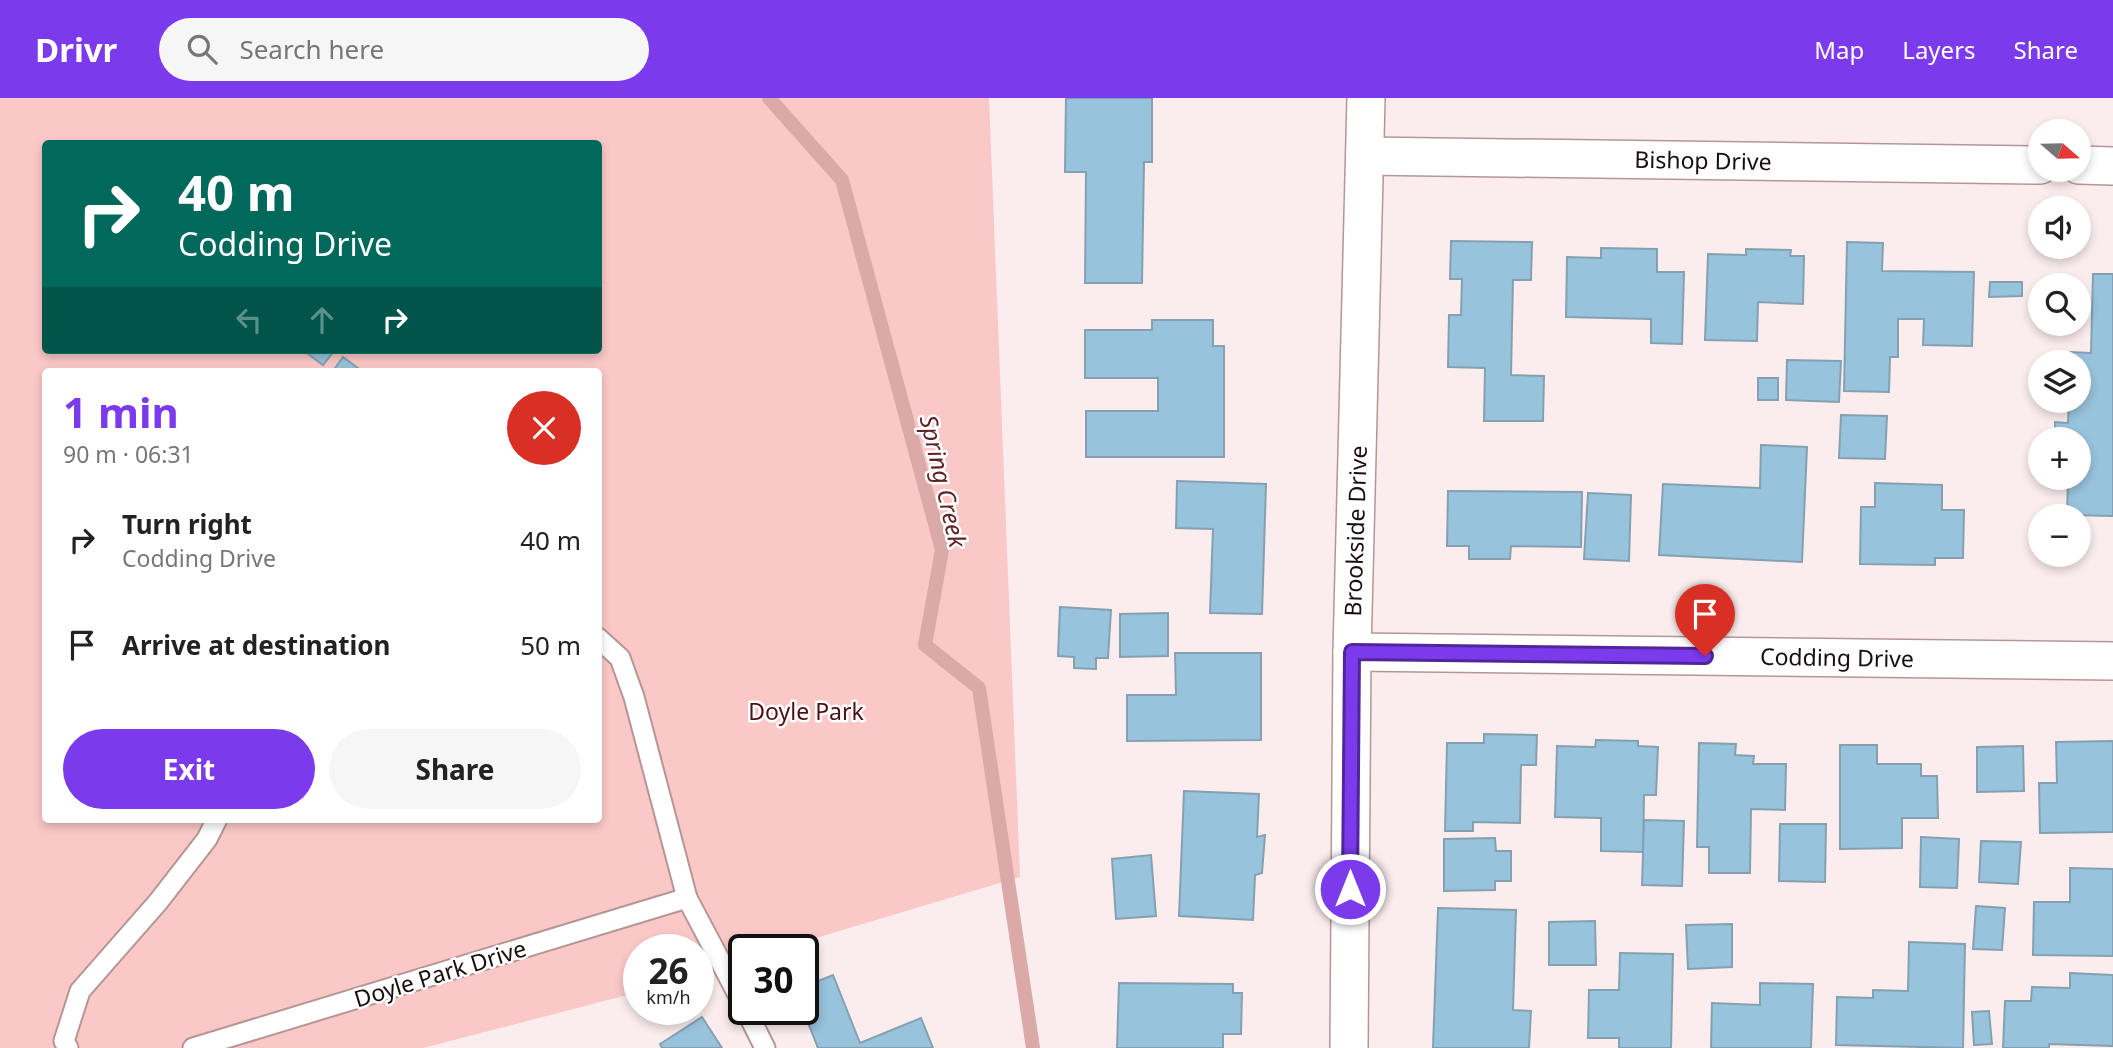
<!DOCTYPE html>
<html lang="en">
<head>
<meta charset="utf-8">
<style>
	body { margin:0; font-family:"Noto Sans",sans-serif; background:#f6f6f6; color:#222; height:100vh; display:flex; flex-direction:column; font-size:26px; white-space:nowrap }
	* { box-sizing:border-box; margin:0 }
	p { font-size:23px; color:#767676 }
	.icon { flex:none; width:38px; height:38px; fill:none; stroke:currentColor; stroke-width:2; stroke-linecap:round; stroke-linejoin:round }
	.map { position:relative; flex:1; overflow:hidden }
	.panel { position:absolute; left:42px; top:270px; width:560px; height:455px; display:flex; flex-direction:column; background:#fff; border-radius:7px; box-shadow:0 4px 10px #0003 }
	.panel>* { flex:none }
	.top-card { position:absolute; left:42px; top:42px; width:560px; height:214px; border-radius:7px; box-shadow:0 4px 10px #0003; background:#00695c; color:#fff; overflow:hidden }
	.needle { width:46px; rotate:110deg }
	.fabs { position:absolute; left:2028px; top:21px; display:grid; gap:14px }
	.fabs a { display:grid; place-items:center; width:63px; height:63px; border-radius:50%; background:#fff; box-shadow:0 4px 10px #0003; font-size:35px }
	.speed { position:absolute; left:623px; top:836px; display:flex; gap:14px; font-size:35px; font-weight:700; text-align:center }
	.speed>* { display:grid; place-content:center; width:91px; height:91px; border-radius:50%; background:#fff; box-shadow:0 4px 10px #0003; line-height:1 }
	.speed small { font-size:18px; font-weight:400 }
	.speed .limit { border:4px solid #111; border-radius:10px; background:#fff; color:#111 }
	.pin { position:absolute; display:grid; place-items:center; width:60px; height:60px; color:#fff; margin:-72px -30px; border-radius:50% 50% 50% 0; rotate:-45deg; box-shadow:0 0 7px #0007 }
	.pin .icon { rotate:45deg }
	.me { position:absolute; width:77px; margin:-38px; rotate:0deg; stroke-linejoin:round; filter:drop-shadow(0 0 5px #0008) }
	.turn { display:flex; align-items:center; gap:24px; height:147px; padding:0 21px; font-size:32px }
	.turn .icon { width:91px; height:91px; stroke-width:2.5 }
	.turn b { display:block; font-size:49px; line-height:60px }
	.lanes { display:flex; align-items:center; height:66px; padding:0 21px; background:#0003; justify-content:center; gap:35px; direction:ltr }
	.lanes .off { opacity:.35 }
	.round { display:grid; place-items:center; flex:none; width:74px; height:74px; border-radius:37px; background:#f6f6f6 }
	.summary { display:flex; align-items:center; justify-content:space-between; height:119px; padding:0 21px }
	h1 { font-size:42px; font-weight:700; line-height:52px; color:#7c3aed }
	.action { display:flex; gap:14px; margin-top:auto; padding:14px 21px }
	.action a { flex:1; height:80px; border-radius:42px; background:#7c3aed; color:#fff; font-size:28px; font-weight:700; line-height:80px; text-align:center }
	.action a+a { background:#f6f6f6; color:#222 }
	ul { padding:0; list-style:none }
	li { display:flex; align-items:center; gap:21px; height:105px; padding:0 21px }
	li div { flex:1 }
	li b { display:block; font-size:26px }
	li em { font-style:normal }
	header { display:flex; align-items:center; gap:42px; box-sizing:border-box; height:98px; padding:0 35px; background:#7c3aed; color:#fff }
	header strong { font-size:33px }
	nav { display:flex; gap:38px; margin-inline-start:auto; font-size:24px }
	.search { width:490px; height:63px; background:#f6f6f6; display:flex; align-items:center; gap:18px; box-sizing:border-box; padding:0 24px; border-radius:38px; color:#767676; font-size:26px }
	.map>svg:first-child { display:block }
	.green { fill:#fac8c7; fill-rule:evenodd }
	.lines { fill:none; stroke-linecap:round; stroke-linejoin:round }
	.stream { stroke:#daa9a8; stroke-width:14 }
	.building { fill:#98c3dc; stroke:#85a1b1; stroke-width:2 }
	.service-casing { stroke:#b69695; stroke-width:23 }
	.minor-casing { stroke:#b69695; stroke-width:40 }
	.service { stroke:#fff; stroke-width:19 }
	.minor { stroke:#fff; stroke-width:37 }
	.route-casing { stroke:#51269a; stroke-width:18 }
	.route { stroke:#7c3aed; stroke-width:12 }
	.labels { text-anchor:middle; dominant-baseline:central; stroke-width:5; stroke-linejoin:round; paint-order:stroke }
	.street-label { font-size:23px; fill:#190e0e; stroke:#fefefe }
	.park-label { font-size:23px; fill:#4c1117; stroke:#fefefe }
	.water-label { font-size:24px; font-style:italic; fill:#5f2326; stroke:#fefefe }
</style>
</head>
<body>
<header>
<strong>Drivr</strong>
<div class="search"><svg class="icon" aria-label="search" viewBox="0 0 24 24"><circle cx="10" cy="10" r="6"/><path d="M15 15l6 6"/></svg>Search here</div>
<nav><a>Map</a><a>Layers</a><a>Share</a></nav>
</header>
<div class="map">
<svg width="2113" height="950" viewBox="0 0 2113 950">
	<rect width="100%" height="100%" fill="#fbeded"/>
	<path class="green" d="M0,0H989L1020,779L776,852H744V862L698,876V852H639V894L423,950H0ZM46,46H598V252H46ZM46,273H598V721H46Z"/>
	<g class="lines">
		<path class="stream" d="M769,0L842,82L942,452L925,547L979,590L1033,950"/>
	</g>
	<g class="building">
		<path d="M1066,0H1152V64H1144L1142,185H1085L1086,74H1065Z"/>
		<path d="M1451,143L1532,144L1531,182H1513L1511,277L1544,278L1543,323H1484L1485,270L1448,269L1449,217H1461L1462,181H1450Z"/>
		<path d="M1847,144L1883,145L1882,173L1974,174L1972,248L1923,247L1924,221H1898V259H1890L1889,294L1844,293Z"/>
		<path d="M1601,150L1657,151V174H1684L1682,246L1651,245V221L1566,219L1567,159L1601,160Z"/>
		<path d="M1746,151L1791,152L1790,158H1804L1803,206L1758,204L1757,243L1705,242L1708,156L1746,157Z"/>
		<path d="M2093,176H2113V418L2067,417L2068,380H2079V341H2055V324L2068,325L2069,303H2079V264H2070L2071,254L2091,255Z"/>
		<path d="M1990,184H2022V198L1989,199Z"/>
		<path d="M1152,222H1213V248H1224V359H1086V313H1158V280H1085V232H1152Z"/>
		<path d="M303,252H333L334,253L323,267Z"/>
		<path d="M343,259L362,273H333Z"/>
		<path d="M1787,262L1841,263L1839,304L1786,302Z"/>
		<rect x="1758" y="280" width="20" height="22"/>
		<path d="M1841,317L1887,318L1885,361L1839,360Z"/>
		<path d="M1761,347L1807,349L1802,464L1659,457L1663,386L1760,390Z"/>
		<path d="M1177,383L1266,386L1262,516L1210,515L1213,431L1176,430Z"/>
		<path d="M1875,385L1942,387V412H1964L1963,460H1935V467L1860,466L1861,409H1875Z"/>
		<path d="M1448,393L1582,394L1581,449L1511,448L1510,461H1469V448H1447Z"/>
		<path d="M1588,395L1631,397L1629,463L1584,461Z"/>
		<path d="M1060,509L1111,512L1108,560H1096V571L1074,570V559L1058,558Z"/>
		<path d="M1168,515V558L1120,559V516Z"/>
		<path d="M1175,555H1261V642L1127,643V597H1176Z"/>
		<path d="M1484,636L1537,637L1536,667H1521L1520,725L1473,724V733H1445L1447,645H1484Z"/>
		<path d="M1596,642L1638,643V648L1658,649L1656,697H1644L1643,754L1601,753V720L1555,719L1557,648L1595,649Z"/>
		<path d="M2113,643V734L2040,735L2039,685H2057L2056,644Z"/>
		<path d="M1699,645L1736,646L1735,657L1754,658L1753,666H1786L1785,712L1751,711L1750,775H1709V749H1697Z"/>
		<path d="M1840,647H1877V666H1921V678H1937L1938,720H1902V750L1840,751Z"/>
		<path d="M2023,648L2024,693L1977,694V649Z"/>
		<path d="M1184,693L1259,696L1257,739L1265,737L1262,775L1255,777L1253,822L1179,818Z"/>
		<path d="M1644,722L1684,723L1682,788L1642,787Z"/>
		<path d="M1780,726H1826L1825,784L1779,783Z"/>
		<path d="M1921,739L1959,741L1957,790L1920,789Z"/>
		<path d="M1495,740L1496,753H1511V783H1495V792L1444,793V741Z"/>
		<path d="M1981,743L2021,744L2018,786L1979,784Z"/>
		<path d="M1151,757L1156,818L1116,821L1112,761Z"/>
		<path d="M2070,770L2113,771V858L2033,857L2034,804H2070Z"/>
		<path d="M1976,808L2005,810L2002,852L1973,851Z"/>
		<path d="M1438,810L1516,812L1513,912L1531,913L1529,950H1433Z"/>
		<path d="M1595,823L1596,867H1549V824Z"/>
		<path d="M1732,826V869L1688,871L1686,827Z"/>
		<path d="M1909,844L1965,846L1963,950L1836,947L1837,899L1873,900V892L1908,893Z"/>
		<path d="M1620,855L1673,856L1671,950H1619V940H1588L1589,892H1619Z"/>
		<path d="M2070,875L2113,877V948L2049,946V950H2003L2005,903H2031L2032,889L2070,890Z"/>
		<path d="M833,877L860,945L921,920L933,950H818L803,912V889Z"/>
		<path d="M1119,885L1233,886V895H1242L1241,936H1223V950H1117Z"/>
		<path d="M1760,885L1813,886L1811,950H1711L1712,905L1760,907Z"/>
		<path d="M1989,913L1992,946L1974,947L1972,914Z"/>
		<path d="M702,919L722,950H662L660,946Z"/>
	</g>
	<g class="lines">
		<defs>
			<g id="service">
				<path d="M598,540L620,560L634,599L687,800L744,908"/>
				<path d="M746,912L765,950"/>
				<path d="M68,950L64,943L80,893L158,804L207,741L217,721"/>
				<path d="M193,950L687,800"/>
			</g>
			<g id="minor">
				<path d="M1365,58L2040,67"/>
				<path d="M2079,67L2113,68"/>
				<path d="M1352,554L2113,563"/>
				<path d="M1349,950L1352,554L1366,0"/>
			</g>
		</defs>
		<use href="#service" class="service-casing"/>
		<use href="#minor" class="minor-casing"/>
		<use href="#service" class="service"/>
		<use href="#minor" class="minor"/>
	</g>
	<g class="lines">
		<defs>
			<path id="route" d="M1350,791L1352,554L1705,558"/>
		</defs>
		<use href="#route" class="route-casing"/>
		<use href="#route" class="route"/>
	</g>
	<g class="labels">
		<g class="street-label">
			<text transform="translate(1703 62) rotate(1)">Bishop Drive</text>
			<text transform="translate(1355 433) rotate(-88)">Brookside Drive</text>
			<text transform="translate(1837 559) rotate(1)">Codding Drive</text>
			<text transform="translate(440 875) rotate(-17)">Doyle Park Drive</text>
		</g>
		<g class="park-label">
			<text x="806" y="613">Doyle Park</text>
		</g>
		<g class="water-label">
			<text transform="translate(944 383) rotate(77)">Spring Creek</text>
		</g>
	</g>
</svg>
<div class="fabs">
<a><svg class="needle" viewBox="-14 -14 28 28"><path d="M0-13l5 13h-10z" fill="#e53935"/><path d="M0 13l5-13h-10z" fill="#767676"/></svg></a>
<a><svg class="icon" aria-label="sound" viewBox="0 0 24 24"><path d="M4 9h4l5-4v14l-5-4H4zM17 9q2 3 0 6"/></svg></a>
<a><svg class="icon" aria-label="search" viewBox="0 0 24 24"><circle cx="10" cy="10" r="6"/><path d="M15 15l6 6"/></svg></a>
<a><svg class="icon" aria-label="layers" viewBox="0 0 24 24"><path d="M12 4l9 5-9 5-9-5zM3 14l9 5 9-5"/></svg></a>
<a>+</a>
<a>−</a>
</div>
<div class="speed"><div>26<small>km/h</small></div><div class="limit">30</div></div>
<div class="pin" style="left:1705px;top:558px;background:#d93025"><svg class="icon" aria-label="arrive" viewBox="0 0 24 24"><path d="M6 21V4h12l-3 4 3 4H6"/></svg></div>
<svg class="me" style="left:1350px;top:791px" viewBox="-20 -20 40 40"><circle r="17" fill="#7c3aed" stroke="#fff" stroke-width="3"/><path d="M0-11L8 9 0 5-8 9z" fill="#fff"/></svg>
<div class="top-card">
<div class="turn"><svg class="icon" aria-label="right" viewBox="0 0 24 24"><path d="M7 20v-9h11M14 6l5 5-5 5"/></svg><div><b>40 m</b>Codding Drive</div></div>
<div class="lanes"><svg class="icon off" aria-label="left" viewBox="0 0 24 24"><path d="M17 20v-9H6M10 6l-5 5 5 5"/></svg><svg class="icon off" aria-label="ahead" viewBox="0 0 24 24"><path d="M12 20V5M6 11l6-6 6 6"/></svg><svg class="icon" aria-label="right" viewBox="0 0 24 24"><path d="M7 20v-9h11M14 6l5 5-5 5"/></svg></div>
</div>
<section class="panel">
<div class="summary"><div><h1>1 min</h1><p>90 m · 06:31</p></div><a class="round" style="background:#d93025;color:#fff"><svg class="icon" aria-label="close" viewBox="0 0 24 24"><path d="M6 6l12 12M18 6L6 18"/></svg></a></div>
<ul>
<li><svg class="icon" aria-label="right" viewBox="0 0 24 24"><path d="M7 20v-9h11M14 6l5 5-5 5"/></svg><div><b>Turn right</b><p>Codding Drive</p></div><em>40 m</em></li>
<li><svg class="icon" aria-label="arrive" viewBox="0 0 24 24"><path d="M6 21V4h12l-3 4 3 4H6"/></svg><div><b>Arrive at destination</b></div><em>50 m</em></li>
</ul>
<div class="action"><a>Exit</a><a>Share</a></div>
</section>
</div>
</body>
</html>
